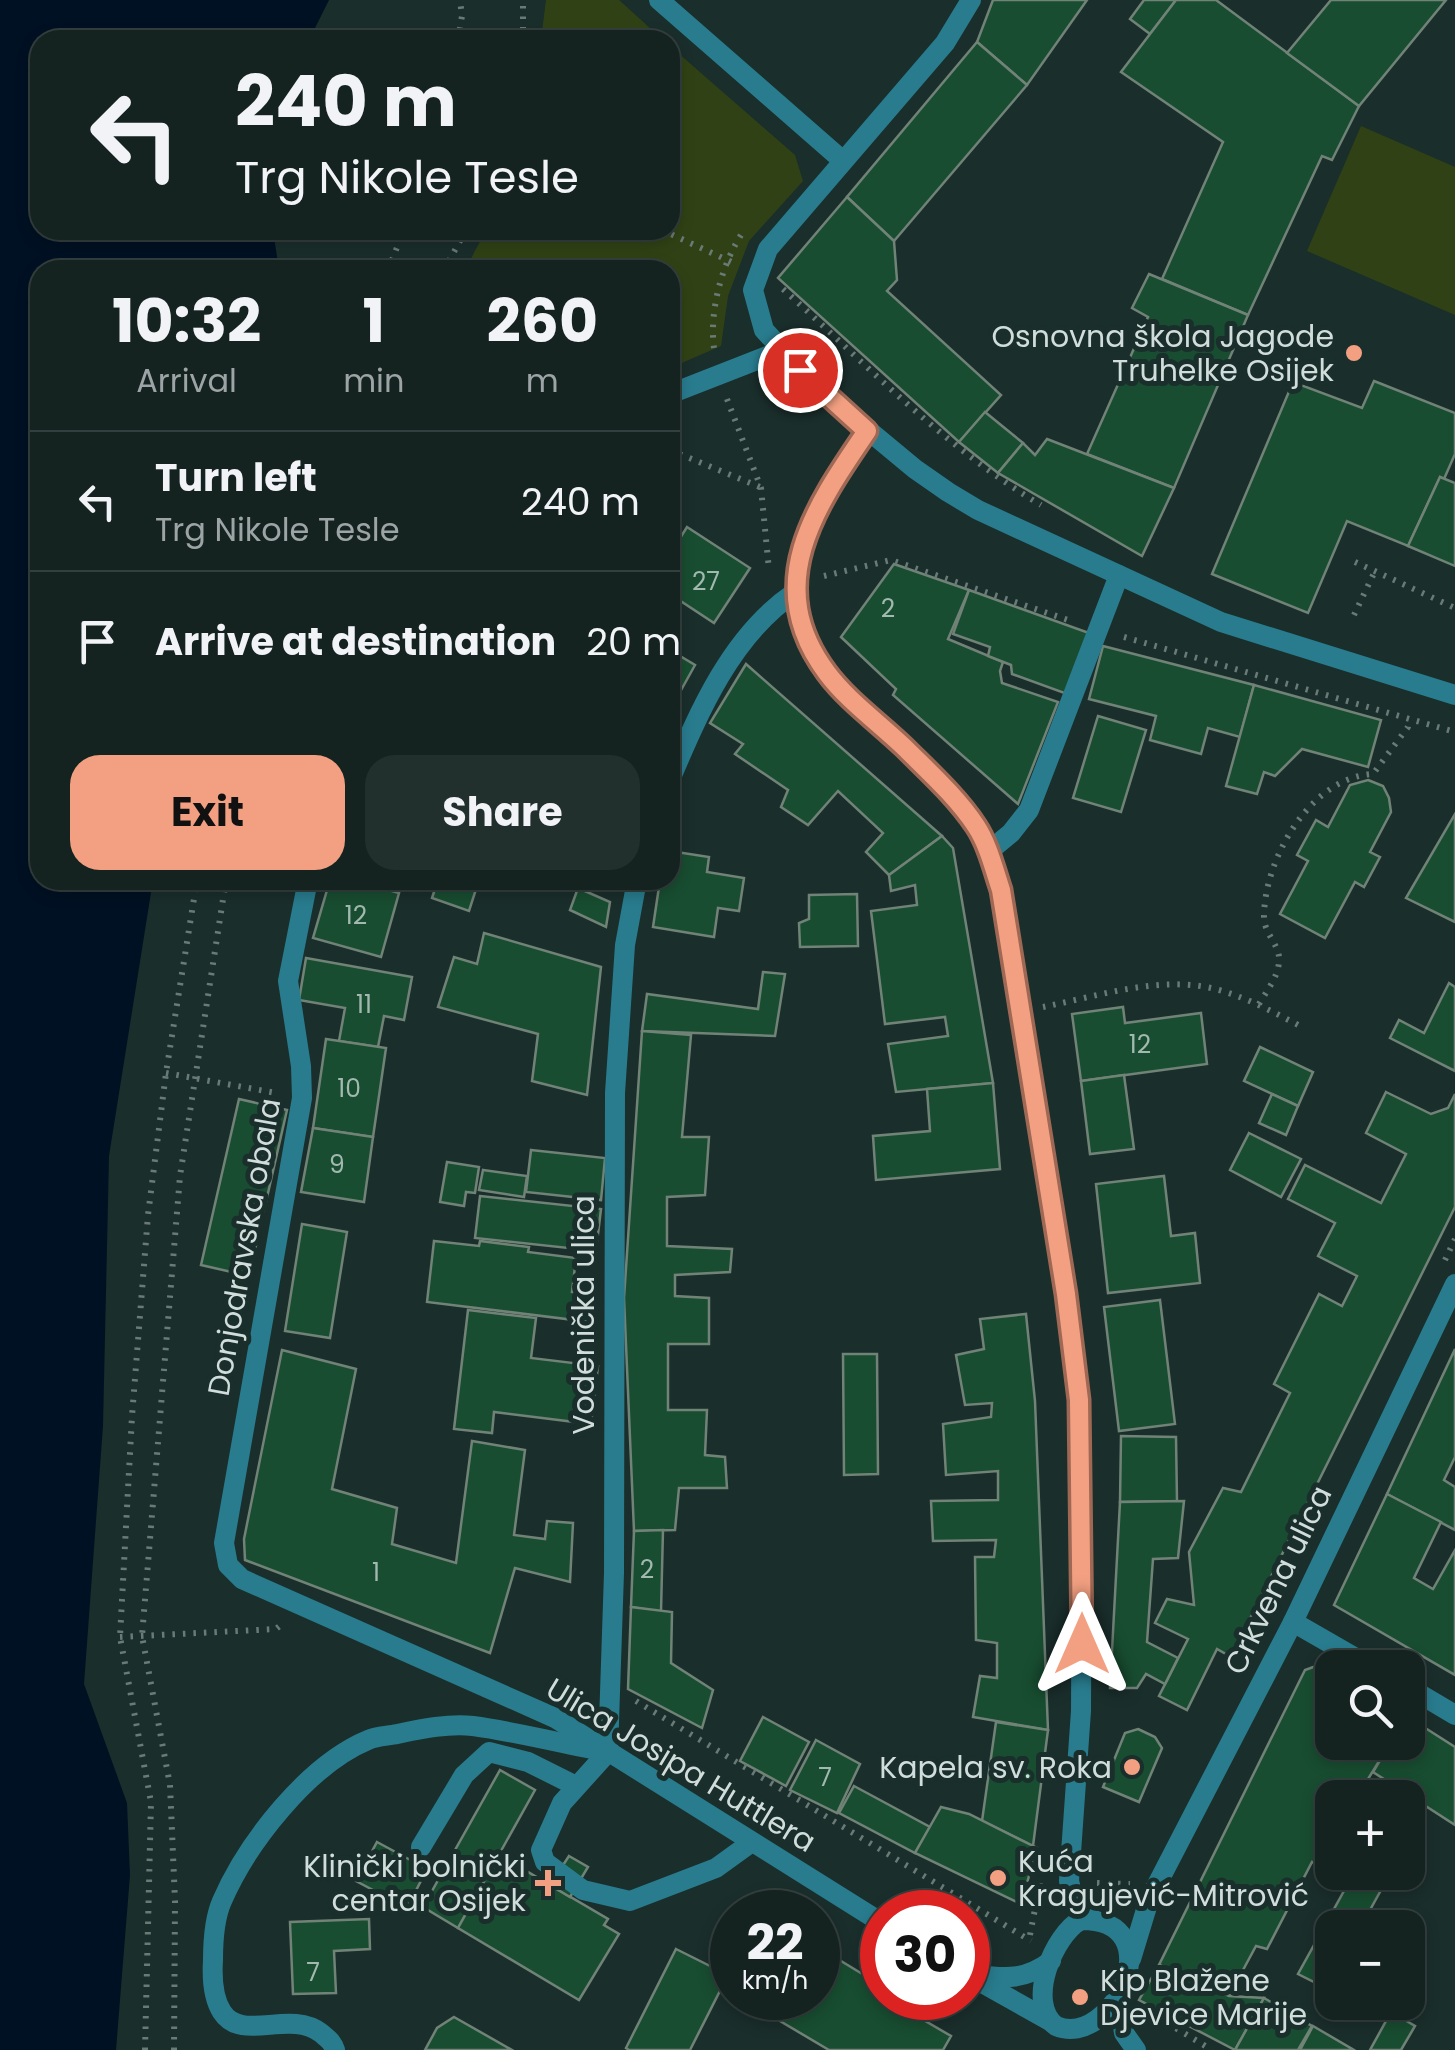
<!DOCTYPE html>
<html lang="en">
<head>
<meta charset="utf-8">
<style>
	body { margin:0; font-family:Poppins,sans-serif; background:#212f2d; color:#f1f3f6; height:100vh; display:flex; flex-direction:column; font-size:38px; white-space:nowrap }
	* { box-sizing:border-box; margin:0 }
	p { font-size:32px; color:#9da4a5 }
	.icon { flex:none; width:55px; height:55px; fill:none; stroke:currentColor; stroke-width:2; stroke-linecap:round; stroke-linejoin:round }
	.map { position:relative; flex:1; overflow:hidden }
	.drawer { position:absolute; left:30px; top:260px; width:650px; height:630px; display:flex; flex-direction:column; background:#142220; border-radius:30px; box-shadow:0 5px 15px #0003,0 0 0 2px #333f3e }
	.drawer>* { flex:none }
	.hud { position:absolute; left:30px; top:30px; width:650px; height:210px; border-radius:30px; box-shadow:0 5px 15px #0003,0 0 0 2px #333f3e; background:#142220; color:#f1f3f6; overflow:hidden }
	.fabs { position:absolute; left:1315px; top:1650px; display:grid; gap:20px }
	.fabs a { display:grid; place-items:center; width:110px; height:110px; border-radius:20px; background:#142220; box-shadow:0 5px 15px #0003,0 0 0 2px #333f3e; font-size:50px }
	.speed { position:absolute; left:710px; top:1890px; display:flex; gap:20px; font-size:50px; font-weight:700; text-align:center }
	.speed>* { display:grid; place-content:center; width:130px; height:130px; border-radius:50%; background:#142220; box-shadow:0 5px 15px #0003,0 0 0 2px #333f3e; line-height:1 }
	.speed small { font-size:25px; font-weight:400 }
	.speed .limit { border:15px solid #d22; background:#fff; color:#111 }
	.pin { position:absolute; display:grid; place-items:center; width:85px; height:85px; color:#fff; margin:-42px; border:5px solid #fff; border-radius:50%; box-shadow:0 2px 10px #0007 }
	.me { position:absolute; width:110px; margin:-55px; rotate:0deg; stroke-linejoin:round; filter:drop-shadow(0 0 8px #0008) }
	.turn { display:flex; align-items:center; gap:35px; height:210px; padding:0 40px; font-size:45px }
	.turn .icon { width:130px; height:130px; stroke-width:2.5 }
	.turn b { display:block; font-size:70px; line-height:85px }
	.eta { display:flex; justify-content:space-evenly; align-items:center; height:170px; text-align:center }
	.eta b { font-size:60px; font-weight:700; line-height:70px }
	.cta { display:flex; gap:20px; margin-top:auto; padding:20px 40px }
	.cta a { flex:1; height:115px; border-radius:30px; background:#f3a082; color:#111; font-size:40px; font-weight:700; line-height:115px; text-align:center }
	.cta a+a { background:#212f2d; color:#f1f3f6 }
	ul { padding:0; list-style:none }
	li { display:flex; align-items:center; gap:30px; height:140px; padding:0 40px; border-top:2px solid #333f3e }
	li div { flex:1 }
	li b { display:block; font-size:38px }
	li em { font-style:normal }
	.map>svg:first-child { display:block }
	.green { fill:#304215 }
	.water { fill:#001123 }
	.building { fill:#184d31; stroke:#718277; stroke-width:2.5 }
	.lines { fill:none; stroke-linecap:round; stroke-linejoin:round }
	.path { stroke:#697a77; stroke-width:6; stroke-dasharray:2.5 8; stroke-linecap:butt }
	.service { stroke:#287c8e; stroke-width:20 }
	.minor { stroke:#287c8e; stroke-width:20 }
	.route-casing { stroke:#9e6854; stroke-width:25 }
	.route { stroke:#f3a082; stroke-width:18 }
	.poi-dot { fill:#f3a082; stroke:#1a2e2b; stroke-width:4 }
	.labels { text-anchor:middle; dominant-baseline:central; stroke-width:10; stroke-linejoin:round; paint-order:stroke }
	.number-label { font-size:25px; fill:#a2b9b0 }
	.poi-label { font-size:30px; fill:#d0dddb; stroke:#1a2e2b; text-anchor:end }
	.street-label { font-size:30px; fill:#d0dddb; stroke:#1a2e2b }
</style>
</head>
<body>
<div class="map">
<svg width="1455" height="2050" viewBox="0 0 1455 2050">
	<rect width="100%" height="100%" fill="#1a2e2b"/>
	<g class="green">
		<path d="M546,0H619L663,40H541Z"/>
		<path d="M670,46L795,155L803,181L749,241L728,296L721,346L670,368V270H465L486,230H670Z"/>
		<path d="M1361,126L1455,167V315L1307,251Z"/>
	</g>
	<path class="water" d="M0,0H329L309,40H40V230H273L279,270H40V880H153L109,1156L103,1426L84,1684L127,1803L130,1875L116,2050H0Z"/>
	<g class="building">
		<path d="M993,0H1087L1027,85L977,42Z"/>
		<path d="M1144,0H1176L1150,34L1130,19Z"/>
		<path d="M1176,0H1216L1359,106L1332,160L1322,156L1248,315L1162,279L1223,142L1121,72Z"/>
		<path d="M1331,0H1446L1359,106L1287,53Z"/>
		<path d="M977,42L1027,85L894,241L847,197Z"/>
		<path d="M847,197L894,241L897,280L887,291L1001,395L959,442L778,278Z"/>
		<path d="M1149,274L1248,315L1174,488L1087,454L1148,317L1132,308Z"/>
		<path d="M1374,381L1455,413V454L1444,479L1440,477L1408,546L1347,521L1308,613L1212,574L1293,382L1362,408Z"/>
		<path d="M985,412L1023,443L998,473L959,442Z"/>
		<path d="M1047,439L1174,488L1142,556L998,473L1023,443L1035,455Z"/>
		<path d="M1440,477L1455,483V566L1408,546Z"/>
		<path d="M687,527L750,568L714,623L670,594V554Z"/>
		<path d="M894,564L969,590L948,639L1003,662L1000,671L1002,683L1058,702L1018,804L893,695L896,689L841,637Z"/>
		<path d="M969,590L1089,633L1067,694L1012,674L1011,665L988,656L990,647L953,634Z"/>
		<path d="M1103,646L1254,685L1240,737L1208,728L1201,754L1150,740L1156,716L1089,699Z"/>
		<path d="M670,650L695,665L670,710Z"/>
		<path d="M746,664L942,836L889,875L866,852L883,833L838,791L808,825L781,807L788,790L735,754L743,744L710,723Z"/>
		<path d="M1254,685L1381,720L1368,767L1302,749L1275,776L1264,772L1257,794L1226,786Z"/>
		<path d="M1098,716L1146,730L1121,812L1073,798Z"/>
		<path d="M1368,780L1383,786L1389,798L1391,812L1370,852L1380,857L1364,887L1355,882L1325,938L1280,914L1308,861L1297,855L1316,820L1328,827L1350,785Z"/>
		<path d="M1455,814V922L1406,898Z"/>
		<path d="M942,836L953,848L993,1083L896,1092L888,1044L948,1036L945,1017L885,1024L871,911L917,905L915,885L891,891L889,875Z"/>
		<path d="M670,851L709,857L707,872L744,878L739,911L718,908L714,937L653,927L660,880H670Z"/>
		<path d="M330,880H354L399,893L381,957L313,938Z"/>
		<path d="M438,880H479L469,911L432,898Z"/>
		<path d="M578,888L610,902L606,927L570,910Z"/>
		<path d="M857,894L858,946L800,947L799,923L809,919V895Z"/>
		<path d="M484,933L601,967L587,1095L532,1081L538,1034L438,1007L454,957L477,964Z"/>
		<path d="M306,958L412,977L404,1020L384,1016L378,1047L339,1041L345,1008L299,1000Z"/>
		<path d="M763,972L785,974L775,1036L642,1031L647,994L758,1009Z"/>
		<path d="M1449,983L1455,987V1071L1390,1038L1399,1020L1424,1033Z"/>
		<path d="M1123,1007L1125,1023L1201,1013L1207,1064L1081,1081L1072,1014Z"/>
		<path d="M642,1031L691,1035L682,1137H709L705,1195L667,1197V1246L732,1249L730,1272L675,1275V1296L709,1298V1344H668V1410H707L705,1455L725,1457L727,1488H679L675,1530L634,1531L624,1298Z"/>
		<path d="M326,1039L386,1048L373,1137L313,1128Z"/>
		<path d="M1260,1047L1313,1072L1298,1106L1244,1081Z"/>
		<path d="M1124,1075L1134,1149L1090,1154L1081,1081Z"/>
		<path d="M993,1083L1000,1169L876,1180L873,1136L930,1131L927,1089Z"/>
		<path d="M1386,1092L1431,1114L1448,1108L1455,1094V1207L1231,1657L1217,1649L1187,1710L1159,1696L1188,1639L1155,1623L1167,1599L1194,1605L1189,1552L1223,1488L1241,1492L1290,1393L1274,1384L1319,1294L1342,1306L1357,1276L1318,1256L1335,1223L1288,1199L1305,1165L1381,1203L1406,1154L1366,1133Z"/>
		<path d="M1272,1094L1298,1106L1286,1135L1259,1123Z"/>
		<path d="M239,1099L287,1110L249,1276L201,1265Z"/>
		<path d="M313,1128L373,1137L364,1202L301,1192Z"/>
		<path d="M1249,1133L1301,1159L1281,1197L1230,1170Z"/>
		<path d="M531,1150L605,1158L601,1200L526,1192Z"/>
		<path d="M447,1162L479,1167L475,1193L466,1192L464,1206L440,1202Z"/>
		<path d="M483,1170L527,1176L524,1197L479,1190Z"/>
		<path d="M1164,1176L1171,1236L1195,1233L1200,1283L1108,1293L1096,1184Z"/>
		<path d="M480,1196L601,1209L596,1251L475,1238Z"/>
		<path d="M302,1224L347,1232L330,1338L285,1331Z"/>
		<path d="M434,1241L479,1246L480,1241L529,1247L528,1252L576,1258L572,1292L594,1295L591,1322L427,1302Z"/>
		<path d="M1160,1300L1175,1424L1119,1431L1104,1307Z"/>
		<path d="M468,1310L536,1318L531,1358L598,1366L591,1424L494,1412L492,1433L454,1429Z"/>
		<path d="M1026,1314L1035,1401L1048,1730L973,1717L980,1676L997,1678V1643L976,1640L975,1557H994L996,1540L933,1541L931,1501L998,1500V1471L946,1475L943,1424L991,1417L992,1403L965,1405L956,1355L984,1349L980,1319Z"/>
		<path d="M1455,1349V1457L1444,1480L1455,1487V1530L1387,1494Z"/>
		<path d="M282,1350L356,1369L332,1489L397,1508L392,1544L456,1563L472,1441L525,1450L514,1535L545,1539L547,1521L573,1523L570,1582L515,1568L490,1653L245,1560L244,1539Z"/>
		<path d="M843,1354H877L878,1474L844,1475Z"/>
		<path d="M1121,1436L1176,1437L1177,1501L1120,1502Z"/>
		<path d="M1387,1494L1441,1522L1414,1578L1433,1589L1455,1550V1675L1334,1605Z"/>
		<path d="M1184,1501L1178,1558L1153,1559L1147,1642L1178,1658L1165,1684L1146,1674L1137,1688H1110L1120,1502Z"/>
		<path d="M663,1530L661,1612L631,1607L634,1531Z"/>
		<path d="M631,1607L672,1612L671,1663L713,1690L702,1728L628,1689Z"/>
		<path d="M1319,1665L1332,1673V1709L1327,1719L1332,1723V1742H1391L1368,1779L1375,1792L1384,1798H1332V1872L1312,1862L1267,1949L1256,1946L1229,1996L1159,1965L1305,1670Z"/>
		<path d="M763,1717L809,1742L786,1786L740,1761Z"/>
		<path d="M1408,1717L1455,1747V1825L1373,1772L1391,1742H1408Z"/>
		<path d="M996,1722L1048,1730L1033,1846L982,1821Z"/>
		<path d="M1138,1729L1155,1737L1162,1748L1139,1802L1103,1787L1125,1733Z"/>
		<path d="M816,1740L860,1764L837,1813L790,1790Z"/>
		<path d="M500,1770L535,1790L458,1928L423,1907Z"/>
		<path d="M854,1786L930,1827L915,1853L839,1813Z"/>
		<path d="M941,1807L969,1814L1037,1848L1021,1904L915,1853Z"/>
		<path d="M1408,1811L1422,1819L1408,1844Z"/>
		<path d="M377,1842L427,1869L407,1908L356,1881Z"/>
		<path d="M499,1855L608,1919L604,1925L619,1934L579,2000L458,1928Z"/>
		<path d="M569,1856L588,1867L570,1897L550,1885Z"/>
		<path d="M1334,1872H1391L1360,1928H1332V1977L1326,1988L1298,1974L1350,1880Z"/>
		<path d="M369,1919L370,1949L334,1951L336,1993L293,1994L290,1922Z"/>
		<path d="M818,1947L882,1986V1998H902L898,2005L951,2036L943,2050H829L741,1998H818Z"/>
		<path d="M676,1949L728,1975L690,2050H629L626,2048Z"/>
		<path d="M1159,1965L1229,1996L1264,1998L1235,2050L1139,2000Z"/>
		<path d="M1264,1998L1312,2026L1298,2050H1235Z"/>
		<path d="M1391,2012L1415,2026L1401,2050H1370Z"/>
		<path d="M454,2017L512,2050H425L437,2028Z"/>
		<path d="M1313,2026L1354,2050H1300Z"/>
	</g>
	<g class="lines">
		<g class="path">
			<path d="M458,40L462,16L460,0"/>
			<path d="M523,40V0"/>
			<path d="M662,230L738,265"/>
			<path d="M388,270L404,230"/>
			<path d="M444,270L466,230"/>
			<path d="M783,289C866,364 945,448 1041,505"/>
			<path d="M714,348C709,311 722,263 743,232"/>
			<path d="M727,399L761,488L769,570"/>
			<path d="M670,450L760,487"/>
			<path d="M1355,562L1455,608"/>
			<path d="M824,576L891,560L1074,622"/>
			<path d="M1354,615L1375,571"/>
			<path d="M1124,637L1455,732"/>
			<path d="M1259,1004C1266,992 1278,977 1279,962C1281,947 1265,934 1264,919C1263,861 1310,777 1373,774L1408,727L1409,719"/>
			<path d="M1043,1007C1099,996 1163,974 1219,990C1250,999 1277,1014 1304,1028"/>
			<path d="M166,1073L276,1093"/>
			<path d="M1445,1260L1455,1239"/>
			<path d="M120,1637L276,1629L282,1624"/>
			<path d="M636,1701L1031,1941"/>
			<path d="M1097,1883L1130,1884"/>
			<path d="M1030,1935L1040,1883"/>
			<path d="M1149,2012L1212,2050"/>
			<path d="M145,2050L151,1802L120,1637L132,1416L148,1215L166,1073L197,880"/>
			<path d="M174,2050L175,1901L170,1785L142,1636L180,1176L226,880"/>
		</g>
		<g class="service">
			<path d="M659,0L842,160"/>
			<path d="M670,394L780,351"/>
			<path d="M988,852L1011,833L1029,810L1119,575"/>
			<path d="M608,1752L562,1803L541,1850L545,1862L583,1890L630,1901L716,1868L752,1842"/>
			<path d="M421,1847L464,1775L489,1752L528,1762L576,1786"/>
			<path d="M335,2050C332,2041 328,2039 321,2033C289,2009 242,2043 222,2012C213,1998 212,1976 213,1960C213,1941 214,1919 222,1901C247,1843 308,1765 368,1740C376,1736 388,1736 397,1734C421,1729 449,1723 473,1726C518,1732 563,1744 607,1752"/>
		</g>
		<g class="minor">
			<path d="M971,0L945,43L768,249L753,290L764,330L821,391L915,469L948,492L978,510L1221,622L1455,695"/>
			<path d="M867,431C815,507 761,585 827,673C847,700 879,723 904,747C928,771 957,797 976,826C988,844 994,869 1001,890L1066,1294L1079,1400L1082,1491L1081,1711L1069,1881L1073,1896L1093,1920"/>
			<path d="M670,780C699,712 731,636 794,593"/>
			<path d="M308,880L288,981L301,1066L302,1098L224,1543L228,1565L242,1579L555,1718L882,1923"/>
			<path d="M1293,1622L1373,1668"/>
			<path d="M1408,1687L1455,1715"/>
			<path d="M608,1752L614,1573L615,1093L625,945L637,880"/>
			<path d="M1081,1920C1174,1919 1113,2050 1056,2026C1025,2003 1054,1934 1081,1920Z"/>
			<path d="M1131,1959L1149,1900L1293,1622L1455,1284"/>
			<path d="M975,1974C1006,1979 1025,1980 1051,1961"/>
			<path d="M968,1975L1050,2021"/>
			<path d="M1119,2002L1124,2033L1136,2050"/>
		</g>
	</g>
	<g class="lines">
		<defs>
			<path id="route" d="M800,370L867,431C815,507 761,585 827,673C847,700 879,723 904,747C928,771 957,797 976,826C988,844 994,869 1001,890L1066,1294L1079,1400L1082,1644"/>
		</defs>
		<use href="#route" class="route-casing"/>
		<use href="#route" class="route"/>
	</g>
	<g class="poi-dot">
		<circle cx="1354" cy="353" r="10"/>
		<circle cx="1132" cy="1767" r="10"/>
		<circle cx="998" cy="1878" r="10"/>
		<path d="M543 1868h10v10h10v10h-10v10h-10v-10h-10v-10h10z"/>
		<circle cx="1080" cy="1997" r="10"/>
	</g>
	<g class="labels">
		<g class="number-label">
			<text x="706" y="581">27</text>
			<text x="888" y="608">2</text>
			<text x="356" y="915">12</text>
			<text x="364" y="1004">11</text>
			<text x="1140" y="1044">12</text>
			<text x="349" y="1088">10</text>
			<text x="337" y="1164">9</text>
			<text x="647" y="1569">2</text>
			<text x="376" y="1572">1</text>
			<text x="825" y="1777">7</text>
			<text x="313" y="1972">7</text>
		</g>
		<g class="poi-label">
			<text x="1334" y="336">Osnovna škola Jagode<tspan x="1334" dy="34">Truhelke Osijek</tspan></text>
			<text x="1112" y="1767">Kapela sv. Roka</text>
			<text x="1018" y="1861" text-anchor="start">Kuća<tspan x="1018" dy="34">Kragujević-Mitrović</tspan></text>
			<text x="526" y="1866">Klinički bolnički<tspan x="526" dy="34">centar Osijek</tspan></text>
			<text x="1100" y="1980" text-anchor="start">Kip Blažene<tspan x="1100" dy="34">Djevice Marije</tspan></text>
		</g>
		<g class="street-label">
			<text transform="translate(244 1247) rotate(-80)">Donjodravska obala</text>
			<text transform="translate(583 1315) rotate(-90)">Vodenička ulica</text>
			<text transform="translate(1278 1580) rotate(-64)">Crkvena ulica</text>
			<text transform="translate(681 1765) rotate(31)">Ulica Josipa Huttlera</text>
		</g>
	</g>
</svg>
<div class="fabs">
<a><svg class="icon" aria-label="search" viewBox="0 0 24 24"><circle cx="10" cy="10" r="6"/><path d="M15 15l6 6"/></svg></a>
<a>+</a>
<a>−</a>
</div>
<div class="speed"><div>22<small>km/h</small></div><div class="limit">30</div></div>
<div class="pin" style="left:800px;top:370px;background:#d93025"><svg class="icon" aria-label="arrive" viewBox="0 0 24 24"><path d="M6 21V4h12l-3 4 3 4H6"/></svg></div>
<svg class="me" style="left:1082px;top:1644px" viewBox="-20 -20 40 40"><path d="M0-17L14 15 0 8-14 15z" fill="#f3a082" stroke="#fff" stroke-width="4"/></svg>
<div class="hud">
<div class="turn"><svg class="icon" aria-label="left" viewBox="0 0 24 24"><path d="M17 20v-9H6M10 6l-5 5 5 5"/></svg><div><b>240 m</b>Trg Nikole Tesle</div></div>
</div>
<section class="drawer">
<div class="eta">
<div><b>10:32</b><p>Arrival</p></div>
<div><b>1</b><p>min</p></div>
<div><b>260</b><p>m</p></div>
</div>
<ul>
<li><svg class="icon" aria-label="left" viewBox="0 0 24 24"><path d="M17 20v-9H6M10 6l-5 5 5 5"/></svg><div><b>Turn left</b><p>Trg Nikole Tesle</p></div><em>240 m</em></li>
<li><svg class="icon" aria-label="arrive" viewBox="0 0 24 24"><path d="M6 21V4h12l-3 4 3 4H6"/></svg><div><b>Arrive at destination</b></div><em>20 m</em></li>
</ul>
<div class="cta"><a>Exit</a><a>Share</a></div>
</section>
</div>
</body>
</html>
